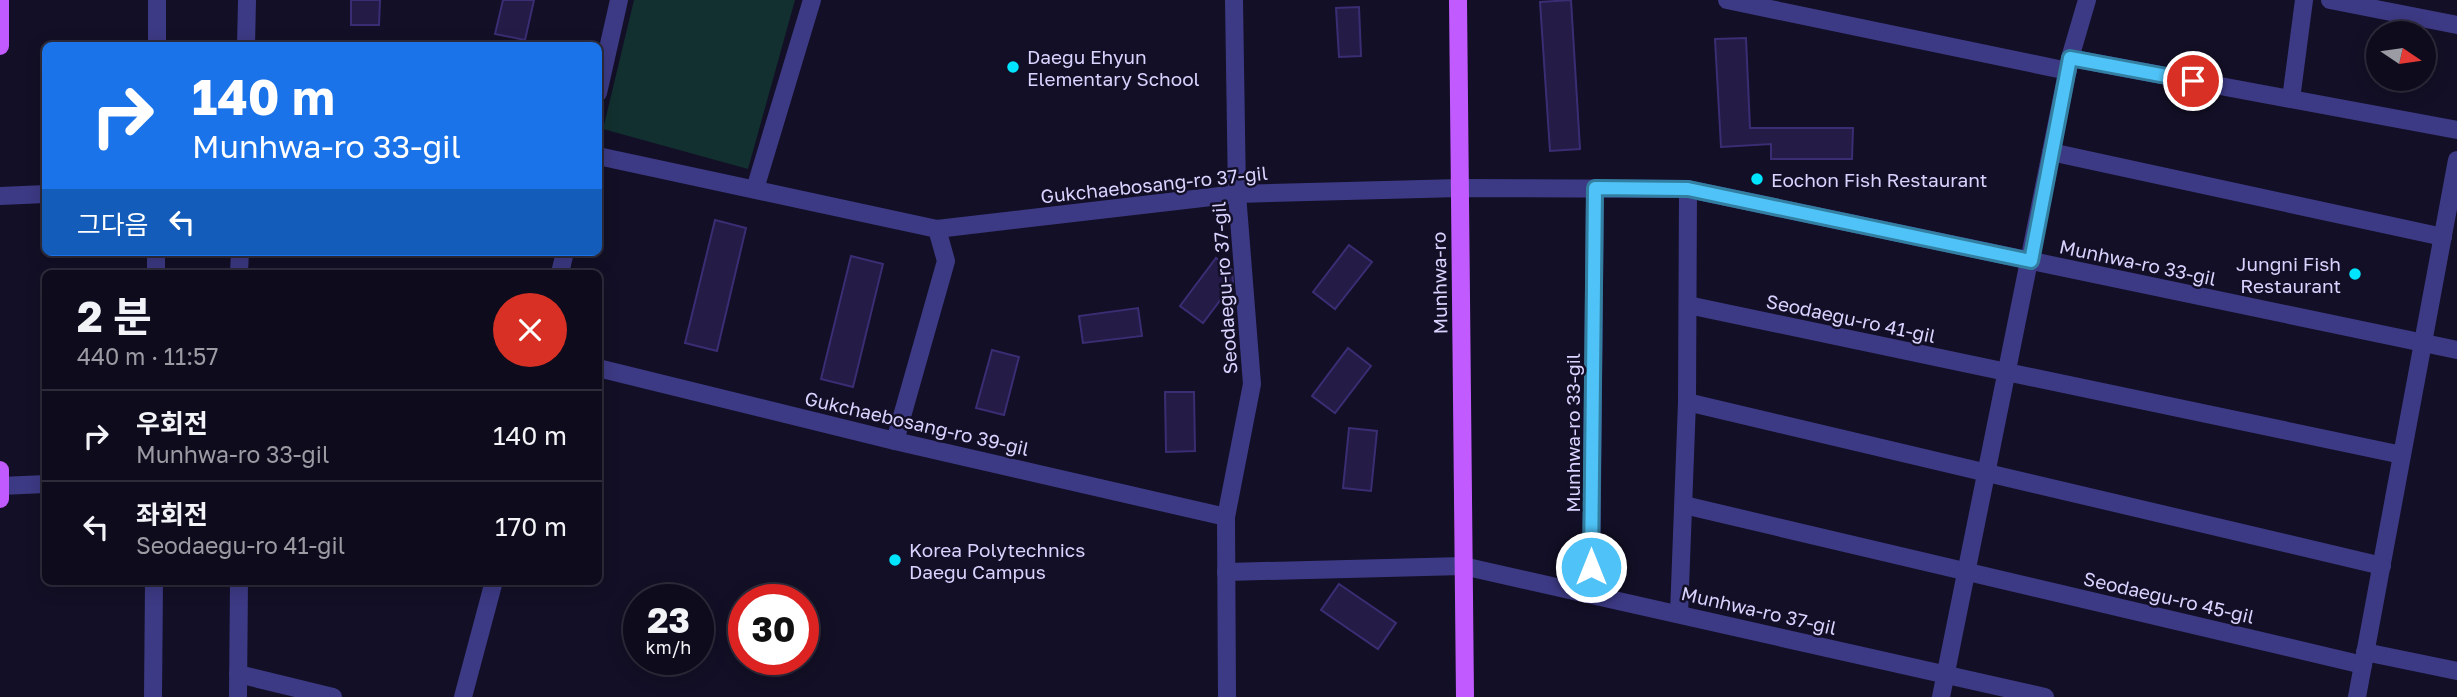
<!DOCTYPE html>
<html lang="ko">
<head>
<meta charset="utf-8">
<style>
	body { margin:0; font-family:"Golos Text","Noto Sans KR",sans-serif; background:#1c1929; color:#f1f3f6; height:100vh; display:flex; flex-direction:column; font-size:26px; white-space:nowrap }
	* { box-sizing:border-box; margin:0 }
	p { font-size:23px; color:#9b9ba3 }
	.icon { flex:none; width:38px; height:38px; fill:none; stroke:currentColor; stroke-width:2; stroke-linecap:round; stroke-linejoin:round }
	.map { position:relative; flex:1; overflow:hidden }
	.drawer { position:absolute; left:42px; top:270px; width:560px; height:315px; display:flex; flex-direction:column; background:#0e0b1c; border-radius:10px; box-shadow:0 4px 18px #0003,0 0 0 2px #2e2b3b }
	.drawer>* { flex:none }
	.top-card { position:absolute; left:42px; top:42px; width:560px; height:214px; border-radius:10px; box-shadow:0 4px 18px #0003,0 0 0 2px #2e2b3b; background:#1a73e8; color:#fff; overflow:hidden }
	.needle { width:46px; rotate:103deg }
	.tools { position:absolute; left:2366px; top:21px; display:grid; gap:14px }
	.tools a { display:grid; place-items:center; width:70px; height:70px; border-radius:50%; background:#0e0b1c; box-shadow:0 4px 18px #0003,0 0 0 2px #2e2b3b; font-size:35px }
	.speed { position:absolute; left:623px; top:584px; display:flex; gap:14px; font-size:35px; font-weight:700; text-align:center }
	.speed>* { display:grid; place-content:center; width:91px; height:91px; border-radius:50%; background:#0e0b1c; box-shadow:0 4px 18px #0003,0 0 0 2px #2e2b3b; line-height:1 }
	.speed small { font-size:18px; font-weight:400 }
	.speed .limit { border:10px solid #d22; background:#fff; color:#111 }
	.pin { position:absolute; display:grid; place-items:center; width:60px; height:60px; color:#fff; margin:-30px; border:4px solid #fff; border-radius:50%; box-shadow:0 2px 7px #0007 }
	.me { position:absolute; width:77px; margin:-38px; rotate:0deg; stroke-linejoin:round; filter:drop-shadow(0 0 5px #0008) }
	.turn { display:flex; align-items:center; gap:24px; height:147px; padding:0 35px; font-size:32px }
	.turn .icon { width:91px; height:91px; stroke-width:2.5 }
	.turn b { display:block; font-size:49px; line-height:60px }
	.then { display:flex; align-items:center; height:66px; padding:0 35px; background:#0003; gap:14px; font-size:26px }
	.round { display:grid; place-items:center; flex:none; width:74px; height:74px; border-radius:37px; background:#1c1929 }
	.headline { display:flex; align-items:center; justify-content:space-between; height:119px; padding:0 35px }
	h1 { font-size:42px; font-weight:700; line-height:52px }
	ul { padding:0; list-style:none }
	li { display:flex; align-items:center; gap:21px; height:91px; padding:0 35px; border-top:2px solid #2e2b3b }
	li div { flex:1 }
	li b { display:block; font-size:26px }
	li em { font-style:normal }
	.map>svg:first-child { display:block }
	.green { fill:#12302f }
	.building { fill:#241b47; stroke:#3b2d73; stroke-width:2 }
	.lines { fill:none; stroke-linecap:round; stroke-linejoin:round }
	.minor { stroke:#3d3a85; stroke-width:18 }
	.major { stroke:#c25bff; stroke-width:18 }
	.route-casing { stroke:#337fa1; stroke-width:18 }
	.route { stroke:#4fc3f7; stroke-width:12 }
	.poi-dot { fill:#00e5ff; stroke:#130f26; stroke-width:2.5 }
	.labels { text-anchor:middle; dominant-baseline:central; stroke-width:5; stroke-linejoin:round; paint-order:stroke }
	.poi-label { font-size:19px; fill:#d9d4ff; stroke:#130f26; text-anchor:start }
	.street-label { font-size:19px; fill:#d9d4ff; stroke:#130f26 }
</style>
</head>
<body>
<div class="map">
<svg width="2457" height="697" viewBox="0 0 2457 697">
	<rect width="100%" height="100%" fill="#130f26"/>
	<path class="green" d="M634,0H795L748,169L603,129Z"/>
	<g class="building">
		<path d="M351,0H380L379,25H351Z"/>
		<path d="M503,0H534L525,40L495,34Z"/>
		<path d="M1571,0L1580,149L1550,151L1540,2Z"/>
		<path d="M1359,7L1361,56L1339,57L1336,8Z"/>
		<path d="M1746,38L1750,128H1853L1852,159H1771V144L1721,147L1715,39Z"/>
		<path d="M715,220L746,228L717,351L685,343Z"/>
		<path d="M1349,245L1372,262L1335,309L1313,292Z"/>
		<path d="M851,256L883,264L853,387L821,379Z"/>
		<path d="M1216,258L1232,270L1233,283L1203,323L1180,306Z"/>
		<path d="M1138,308L1142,336L1083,343L1079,316Z"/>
		<path d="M1348,348L1371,366L1335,413L1312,396Z"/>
		<path d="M992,350L1019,357L1004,415L976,408Z"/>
		<path d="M1165,392H1194L1195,451L1166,452Z"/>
		<path d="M1349,428L1377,431L1371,491L1343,488Z"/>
		<path d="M1339,584L1396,623L1378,649L1321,610Z"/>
	</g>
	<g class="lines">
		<g class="minor">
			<path d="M1727,0L2068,71"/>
			<path d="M2330,0L2457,25"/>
			<path d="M157,46V0"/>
			<path d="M246,46L247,0"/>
			<path d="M2070,58L2457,130"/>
			<path d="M598,93L619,0"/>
			<path d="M2291,99L2304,0"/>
			<path d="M2051,152L2443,237"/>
			<path d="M598,156L937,229L1237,194L1460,188L1688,189L2457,350"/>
			<path d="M755,189L812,0"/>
			<path d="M0,196L46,194"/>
			<path d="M156,273V252"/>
			<path d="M239,273L240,252"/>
			<path d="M560,273L565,252"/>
			<path d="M1688,305L2402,455"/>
			<path d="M598,368L895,441L1226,517"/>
			<path d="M1687,402L2382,566"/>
			<path d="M895,441L946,261L937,229"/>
			<path d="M0,486L46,484"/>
			<path d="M1684,505L2363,665"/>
			<path d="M1226,572L1463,566L2045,697"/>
			<path d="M1591,594L1595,188"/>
			<path d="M1679,614L1687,402L1688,189"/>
			<path d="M2365,652L2457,671"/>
			<path d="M238,674L333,697"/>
			<path d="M153,697L154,581"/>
			<path d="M238,697L239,581"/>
			<path d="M463,697L494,581"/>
			<path d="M1227,697L1226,517L1252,384L1237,194L1234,0"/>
			<path d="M1941,697L2070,58L2087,0"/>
			<path d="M2357,697L2457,160"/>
		</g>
		<g class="major">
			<path d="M1458,0L1465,697"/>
			<path d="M0,46V0"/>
			<path d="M0,470V499"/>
		</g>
	</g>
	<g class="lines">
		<defs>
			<path id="route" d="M1591,567L1595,188L1688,189L2031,261L2070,58L2193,81"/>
		</defs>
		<use href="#route" class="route-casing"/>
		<use href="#route" class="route"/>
	</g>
	<g class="poi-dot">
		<circle cx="1013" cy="67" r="7"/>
		<circle cx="1757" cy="179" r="7"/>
		<circle cx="2355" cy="274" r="7"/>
		<circle cx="895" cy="560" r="7"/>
	</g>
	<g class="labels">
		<g class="poi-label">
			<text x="1027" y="56">Daegu Ehyun<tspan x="1027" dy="22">Elementary School</tspan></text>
			<text x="1771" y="179">Eochon Fish Restaurant</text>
			<text x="2341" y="263" text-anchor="end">Jungni Fish<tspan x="2341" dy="22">Restaurant</tspan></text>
			<text x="909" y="549">Korea Polytechnics<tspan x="909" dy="22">Daegu Campus</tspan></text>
		</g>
		<g class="street-label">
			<text transform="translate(1154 184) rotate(-6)">Gukchaebosang-ro 37-gil</text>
			<text transform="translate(2138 262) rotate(12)">Munhwa-ro 33-gil</text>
			<text transform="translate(1439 283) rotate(-91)">Munhwa-ro</text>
			<text transform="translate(1224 288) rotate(-94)">Seodaegu-ro 37-gil</text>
			<text transform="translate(1851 318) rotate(12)">Seodaegu-ro 41-gil</text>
			<text transform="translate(917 423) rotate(13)">Gukchaebosang-ro 39-gil</text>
			<text transform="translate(1572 433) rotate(-90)">Munhwa-ro 33-gil</text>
			<text transform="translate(2169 597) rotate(13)">Seodaegu-ro 45-gil</text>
			<text transform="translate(1759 610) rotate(13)">Munhwa-ro 37-gil</text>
		</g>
	</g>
</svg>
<div class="tools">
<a><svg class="needle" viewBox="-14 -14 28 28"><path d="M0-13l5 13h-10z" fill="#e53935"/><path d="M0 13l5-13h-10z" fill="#9b9ba3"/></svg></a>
</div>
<div class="speed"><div>23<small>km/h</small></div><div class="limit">30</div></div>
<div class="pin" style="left:2193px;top:81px;background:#d93025"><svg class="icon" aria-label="arrive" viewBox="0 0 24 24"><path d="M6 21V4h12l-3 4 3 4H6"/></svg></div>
<svg class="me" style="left:1591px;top:567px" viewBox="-20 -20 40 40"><circle r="17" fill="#4fc3f7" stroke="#fff" stroke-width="3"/><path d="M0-11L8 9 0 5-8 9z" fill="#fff"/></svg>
<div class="top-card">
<div class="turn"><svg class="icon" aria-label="right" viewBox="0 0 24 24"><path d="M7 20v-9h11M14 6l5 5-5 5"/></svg><div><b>140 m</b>Munhwa-ro 33-gil</div></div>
<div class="then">그다음<svg class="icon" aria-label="left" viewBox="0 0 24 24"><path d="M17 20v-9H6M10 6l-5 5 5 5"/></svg></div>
</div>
<section class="drawer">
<div class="headline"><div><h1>2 분</h1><p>440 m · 11:57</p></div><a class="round" style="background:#d93025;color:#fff"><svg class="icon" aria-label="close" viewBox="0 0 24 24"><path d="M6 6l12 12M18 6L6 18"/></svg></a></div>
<ul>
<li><svg class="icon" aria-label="right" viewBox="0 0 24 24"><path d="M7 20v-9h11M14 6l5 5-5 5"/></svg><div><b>우회전</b><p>Munhwa-ro 33-gil</p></div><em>140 m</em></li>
<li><svg class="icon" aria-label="left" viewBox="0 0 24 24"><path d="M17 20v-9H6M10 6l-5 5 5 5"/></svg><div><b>좌회전</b><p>Seodaegu-ro 41-gil</p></div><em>170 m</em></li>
</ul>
</section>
</div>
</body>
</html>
